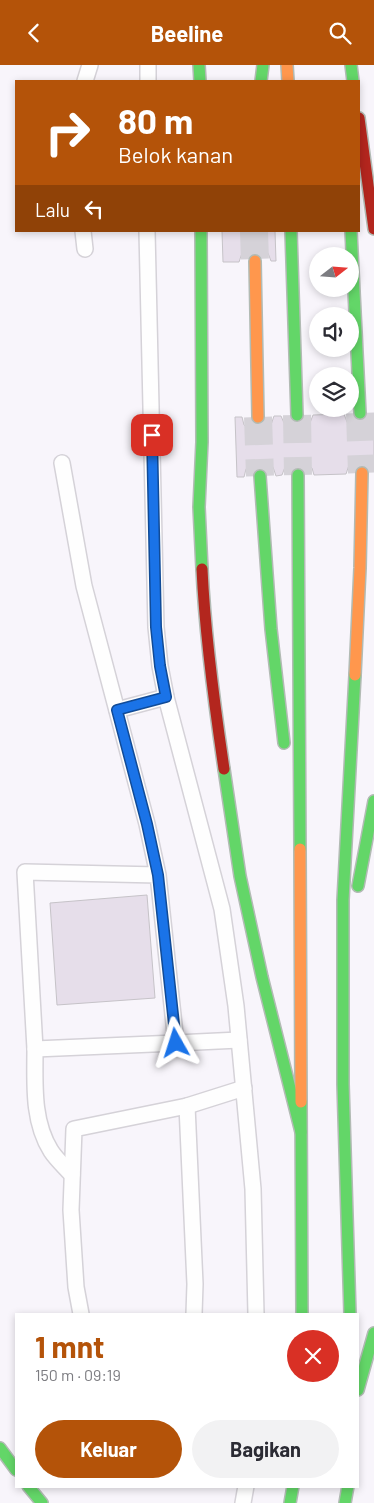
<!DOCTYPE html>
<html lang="id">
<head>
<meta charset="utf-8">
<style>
	body { margin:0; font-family:Barlow,sans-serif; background:#f2f2f3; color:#2b2b33; height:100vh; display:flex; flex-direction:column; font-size:19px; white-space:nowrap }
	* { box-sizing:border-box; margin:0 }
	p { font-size:16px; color:#7c7c81 }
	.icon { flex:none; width:28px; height:28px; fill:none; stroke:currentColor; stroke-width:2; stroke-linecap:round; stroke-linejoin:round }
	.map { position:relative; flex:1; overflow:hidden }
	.side { position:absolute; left:15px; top:1248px; width:344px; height:175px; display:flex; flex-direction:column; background:#fff; border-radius:0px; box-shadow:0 2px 8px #0003 }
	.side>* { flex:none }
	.banner { position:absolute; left:15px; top:15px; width:345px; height:152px; border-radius:0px; box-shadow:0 2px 8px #0003; background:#b45309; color:#fff; overflow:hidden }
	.needle { width:32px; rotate:73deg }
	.buttons { position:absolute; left:309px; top:182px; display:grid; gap:10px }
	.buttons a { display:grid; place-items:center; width:50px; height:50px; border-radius:50%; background:#fff; box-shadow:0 2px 8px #0003; font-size:25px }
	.pin { position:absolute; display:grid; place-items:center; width:42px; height:42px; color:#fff; margin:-21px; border-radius:10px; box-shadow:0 2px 8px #0006 }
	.me { position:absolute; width:55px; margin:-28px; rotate:354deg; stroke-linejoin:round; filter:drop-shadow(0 0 4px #0008) }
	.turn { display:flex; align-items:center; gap:18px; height:105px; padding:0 20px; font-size:22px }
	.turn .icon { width:65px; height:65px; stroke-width:2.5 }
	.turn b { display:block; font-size:35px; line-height:42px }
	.then { display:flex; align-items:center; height:48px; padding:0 20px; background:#0003; gap:10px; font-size:19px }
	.round { display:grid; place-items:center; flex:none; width:52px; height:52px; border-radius:26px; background:#f2f2f3 }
	.head { display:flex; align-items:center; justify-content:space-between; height:85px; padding:0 20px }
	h1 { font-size:30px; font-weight:700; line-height:38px; color:#b45309 }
	.primary-button { display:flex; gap:10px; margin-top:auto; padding:10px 20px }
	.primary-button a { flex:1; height:58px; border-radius:30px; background:#b45309; color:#fff; font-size:20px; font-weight:700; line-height:58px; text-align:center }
	.primary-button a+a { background:#f2f2f3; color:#2b2b33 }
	header { display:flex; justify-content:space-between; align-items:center; height:65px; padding:0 20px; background:#b45309; color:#fff; font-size:22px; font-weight:700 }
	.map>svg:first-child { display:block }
	.building { fill:#e6deea; stroke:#c6c3c8 }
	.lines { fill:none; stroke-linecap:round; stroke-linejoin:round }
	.highway-tunnel { stroke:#d5d2d8; stroke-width:28; stroke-dasharray:28 14; stroke-linecap:butt }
	.lane-casing { stroke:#d5d2d8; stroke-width:18 }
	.fast-casing { stroke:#b2bbb4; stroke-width:14 }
	.slow-casing { stroke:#b2bbb4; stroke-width:14 }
	.jam-casing { stroke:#b2bbb4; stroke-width:14 }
	.lane { stroke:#fefefe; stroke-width:15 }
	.fast { stroke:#63d668; stroke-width:11 }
	.slow { stroke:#ff974d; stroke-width:11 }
	.jam { stroke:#b3261e; stroke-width:11 }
	.route-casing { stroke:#114b97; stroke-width:12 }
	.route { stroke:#1a73e8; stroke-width:9 }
</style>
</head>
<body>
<header><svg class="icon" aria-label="back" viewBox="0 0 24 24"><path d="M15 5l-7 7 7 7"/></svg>Beeline<svg class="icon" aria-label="search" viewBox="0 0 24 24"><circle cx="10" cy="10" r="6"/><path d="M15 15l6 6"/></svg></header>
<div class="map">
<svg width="374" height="1438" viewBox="0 0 374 1438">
	<rect width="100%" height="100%" fill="#f8f5fb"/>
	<g class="building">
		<path d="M222,166H275L276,196H271L268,188L262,182L254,180L247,182L242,188L239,197H223Z"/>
		<path d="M344,349L347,357L352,362L360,364L369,361L374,355V399L370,394L362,392L355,394L349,400L346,409L314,410L312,403L306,397L297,394L290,397L285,402L282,410L276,411L273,402L266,397L258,396L251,398L246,404L244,412H237L235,352H242L244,360L250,365L259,368L266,366L271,360L274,351H281L284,358L289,364L298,366L306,363L310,358L313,350Z"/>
		<path d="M147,830L155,933L57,940L50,838Z"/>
	</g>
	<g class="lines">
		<g class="highway-tunnel">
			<path d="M254,166L255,196"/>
			<path d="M360,348L362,408"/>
			<path d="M297,350L298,410"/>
			<path d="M258,352L260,411"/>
		</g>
		<defs>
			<g id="lane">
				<path d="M85,16L90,0"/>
				<path d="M148,16V0"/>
				<path d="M83,166L85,184"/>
				<path d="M147,166L156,562L160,601L166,632L222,844L236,941L253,1124L256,1249"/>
				<path d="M62,398L84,521L147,759L158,810L176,978L35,984L25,807L158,810"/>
				<path d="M117,645L166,632"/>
				<path d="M176,978L239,975"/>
				<path d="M35,984C35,1018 32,1056 51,1086C57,1095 65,1102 72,1110"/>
				<path d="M187,1041L244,1023"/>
				<path d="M81,1249L76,1222L71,1145L74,1064L187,1041L195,1219L194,1249"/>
				<path d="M243,1438L246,1421"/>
			</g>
			<g id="fast">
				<path d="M199,0L200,16"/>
				<path d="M351,0L353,16"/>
				<path d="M261,16L263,0"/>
				<path d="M201,166L202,377L199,442L202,504"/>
				<path d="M291,166L297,350"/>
				<path d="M351,166L360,348"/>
				<path d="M298,410L300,784"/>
				<path d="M260,411L271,564L284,678"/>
				<path d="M224,704L240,811L262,912L301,1067"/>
				<path d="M358,821L374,736"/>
				<path d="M301,1037L302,1249"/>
				<path d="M350,1249L343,1019V835L355,610"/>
				<path d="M358,1325L374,1268"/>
				<path d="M0,1383L16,1405"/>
				<path d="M28,1421L42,1438"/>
				<path d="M290,1438L293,1421"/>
				<path d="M345,1438L348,1421"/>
			</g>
			<g id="slow">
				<path d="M287,0L288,16"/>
				<path d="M255,196L258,352"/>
				<path d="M355,610L360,503L362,408"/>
				<path d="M300,784L301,1037"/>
			</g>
			<g id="jam">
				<path d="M359,53L374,164"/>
				<path d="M202,504C205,571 214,637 224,704"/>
			</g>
		</defs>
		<use href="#lane" class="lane-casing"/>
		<use href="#fast" class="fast-casing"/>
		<use href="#slow" class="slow-casing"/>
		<use href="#jam" class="jam-casing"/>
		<use href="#lane" class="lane"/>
		<use href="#fast" class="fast"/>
		<use href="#slow" class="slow"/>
		<use href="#jam" class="jam"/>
	</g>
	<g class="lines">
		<defs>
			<path id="route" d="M152,370L156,562L160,601L166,632L117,645L147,759L158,810L176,978"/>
		</defs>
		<use href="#route" class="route-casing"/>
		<use href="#route" class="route"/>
	</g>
</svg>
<div class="buttons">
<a><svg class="needle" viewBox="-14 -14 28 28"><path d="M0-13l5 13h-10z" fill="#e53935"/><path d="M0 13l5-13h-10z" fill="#7c7c81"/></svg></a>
<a><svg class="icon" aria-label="sound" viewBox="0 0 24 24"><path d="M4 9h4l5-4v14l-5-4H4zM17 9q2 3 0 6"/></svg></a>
<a><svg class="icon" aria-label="layers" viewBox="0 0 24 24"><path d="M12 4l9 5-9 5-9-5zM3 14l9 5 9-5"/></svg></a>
</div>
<div class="pin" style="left:152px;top:370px;background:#d93025"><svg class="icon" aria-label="arrive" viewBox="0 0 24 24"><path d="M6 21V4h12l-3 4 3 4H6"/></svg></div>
<svg class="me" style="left:176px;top:978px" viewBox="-20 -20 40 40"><path d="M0-17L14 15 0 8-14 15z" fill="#1a73e8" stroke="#fff" stroke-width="4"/></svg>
<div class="banner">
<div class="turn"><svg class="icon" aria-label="right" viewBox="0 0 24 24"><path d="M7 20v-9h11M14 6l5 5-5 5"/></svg><div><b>80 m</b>Belok kanan</div></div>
<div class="then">Lalu<svg class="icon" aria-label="left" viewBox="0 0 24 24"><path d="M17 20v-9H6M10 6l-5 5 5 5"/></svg></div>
</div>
<section class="side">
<div class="head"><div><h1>1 mnt</h1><p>150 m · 09:19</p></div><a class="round" style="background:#d93025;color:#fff"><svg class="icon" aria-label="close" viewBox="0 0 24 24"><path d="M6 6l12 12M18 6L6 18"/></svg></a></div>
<div class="primary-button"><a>Keluar</a><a>Bagikan</a></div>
</section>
</div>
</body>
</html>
